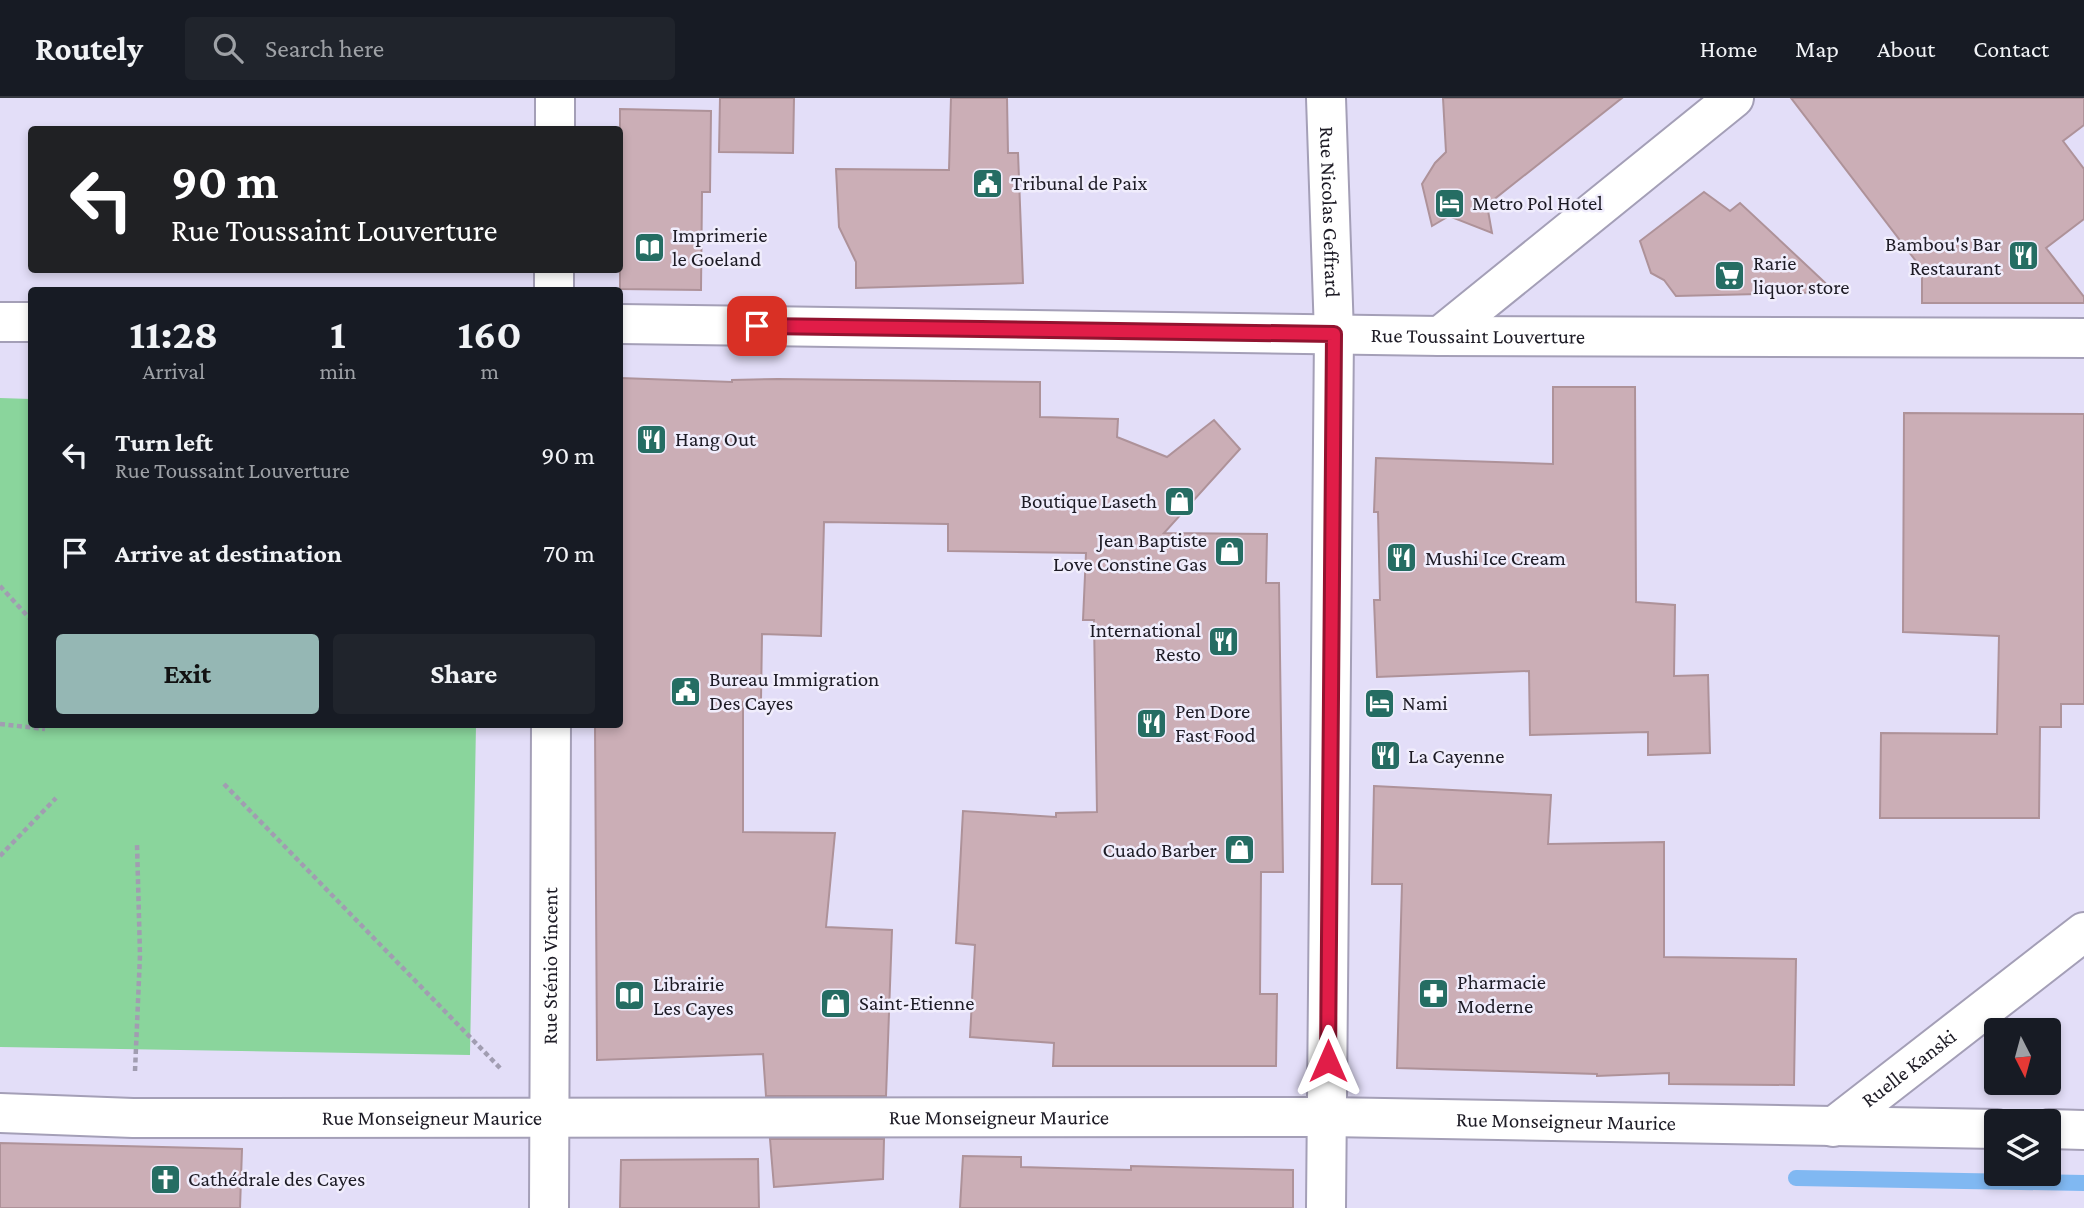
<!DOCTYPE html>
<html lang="en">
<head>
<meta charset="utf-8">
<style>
	body { margin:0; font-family:"Crimson Pro",serif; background:#20242c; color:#f1f3f6; height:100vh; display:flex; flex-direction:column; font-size:26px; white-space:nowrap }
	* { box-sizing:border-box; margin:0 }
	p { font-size:23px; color:#9ea1a6 }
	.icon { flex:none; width:38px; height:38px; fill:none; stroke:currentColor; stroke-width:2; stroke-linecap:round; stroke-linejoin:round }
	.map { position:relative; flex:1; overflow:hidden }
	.panel { position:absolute; left:28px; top:189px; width:595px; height:441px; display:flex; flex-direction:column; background:#171b24; border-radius:7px; box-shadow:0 4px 10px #0003 }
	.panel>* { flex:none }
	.banner { position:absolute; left:28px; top:28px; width:595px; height:147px; border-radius:7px; box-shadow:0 4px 10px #0003; background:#202124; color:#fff; overflow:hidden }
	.needle { width:46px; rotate:174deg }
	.tools { position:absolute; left:1984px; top:920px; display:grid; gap:14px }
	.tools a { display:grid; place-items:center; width:77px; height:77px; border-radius:7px; background:#171b24; box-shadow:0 4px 10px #0003; font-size:35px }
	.pin { position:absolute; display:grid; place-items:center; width:60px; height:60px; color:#fff; margin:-30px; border-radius:14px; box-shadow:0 4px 10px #0006 }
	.me { position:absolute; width:77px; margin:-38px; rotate:0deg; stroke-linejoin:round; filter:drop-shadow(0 0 5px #0008) }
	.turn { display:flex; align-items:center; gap:24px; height:147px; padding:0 28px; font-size:32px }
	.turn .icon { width:91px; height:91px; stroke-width:2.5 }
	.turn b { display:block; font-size:49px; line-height:60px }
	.eta { display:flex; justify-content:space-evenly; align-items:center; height:119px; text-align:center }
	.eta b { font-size:42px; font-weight:700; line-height:49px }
	.button { display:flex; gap:14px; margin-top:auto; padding:14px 28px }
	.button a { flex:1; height:80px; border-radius:7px; background:#95b7b4; color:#111; font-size:28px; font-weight:700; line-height:80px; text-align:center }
	.button a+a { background:#20242c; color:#f1f3f6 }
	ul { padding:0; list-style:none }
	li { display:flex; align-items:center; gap:21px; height:98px; padding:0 28px }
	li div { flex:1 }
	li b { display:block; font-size:26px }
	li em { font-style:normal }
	header { display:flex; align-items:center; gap:42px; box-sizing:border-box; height:98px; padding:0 35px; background:#171b24; border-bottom:2px solid #363941 }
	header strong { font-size:33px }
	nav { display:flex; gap:38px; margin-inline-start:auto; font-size:24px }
	.search { width:490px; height:63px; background:#20242c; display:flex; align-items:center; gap:18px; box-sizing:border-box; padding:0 24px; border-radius:7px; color:#9ea1a6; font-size:26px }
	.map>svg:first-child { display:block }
	.green { fill:#8ad59c }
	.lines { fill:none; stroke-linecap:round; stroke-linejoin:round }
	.stream { stroke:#80b8f2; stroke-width:16 }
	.building { fill:#cbaeb6; stroke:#ae9299; stroke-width:2 }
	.minor-casing { stroke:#a49fb7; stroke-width:42 }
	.path { stroke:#a19db1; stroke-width:4.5; stroke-dasharray:5 3.5; stroke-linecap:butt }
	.minor { stroke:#fff; stroke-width:38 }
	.route-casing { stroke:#92132f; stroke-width:18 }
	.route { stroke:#e11d48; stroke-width:12 }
	.labels { text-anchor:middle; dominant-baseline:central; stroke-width:5; stroke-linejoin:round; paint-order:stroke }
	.poi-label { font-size:21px; fill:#1d1b25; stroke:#f0edfc; text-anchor:start }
	.street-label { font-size:21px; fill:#1d1b25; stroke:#f0edfc }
</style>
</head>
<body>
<header>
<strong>Routely</strong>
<div class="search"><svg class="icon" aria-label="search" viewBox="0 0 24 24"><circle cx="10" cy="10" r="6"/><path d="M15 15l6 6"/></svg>Search here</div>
<nav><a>Home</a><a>Map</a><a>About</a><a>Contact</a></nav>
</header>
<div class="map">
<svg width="2084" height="1110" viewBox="0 0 2084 1110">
	<rect width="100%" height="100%" fill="#e3def8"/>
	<path class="green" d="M0,300L31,301L32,626L476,627L470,957L0,949Z"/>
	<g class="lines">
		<path class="stream" d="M1796,1080L2084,1085"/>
	</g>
	<g class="building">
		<path d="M720,0H794L793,55L719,54Z"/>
		<path d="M951,0H1007L1008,55H1018L1023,185L856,190V164L839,129L836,71L949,72Z"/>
		<path d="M1443,0H1622L1487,107L1492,135L1449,118L1432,128L1422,86L1435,65L1446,54Z"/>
		<path d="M1791,0H2084V27L2063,43L2084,71V121L2046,150L2084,199V205H1922V171Z"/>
		<path d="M620,11L711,13L710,94H702L701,192L620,191Z"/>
		<path d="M1704,94L1730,113L1740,105L1835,194L1676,198L1664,182L1651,175L1640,143Z"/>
		<path d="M620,280L732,284V282L778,281L1040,284V319L1118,321L1117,339L1167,359L1214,322L1240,351L1164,435L1267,436L1266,485H1279L1283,774H1261L1260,896H1277L1276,968H1053L1054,945L970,939L975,847L956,845L963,713L1056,719V715L1097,714L1094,522H1083L1086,455L948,453V426L824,424L821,538L762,536L761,602L743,604V734L835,735L826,829L892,832L886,998H766L763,956L597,962L595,626H620Z"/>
		<path d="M1553,289H1635L1636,504L1675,507L1674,578L1708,577L1710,655L1648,657V634L1530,637L1529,573L1377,579L1374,502H1380L1378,414H1374L1376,360L1553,366Z"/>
		<path d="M1904,315L2084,316V606H2061V629H2040L2039,720H1880L1881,635L1997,636L1999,538L1903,534Z"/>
		<path d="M1374,688L1551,697L1548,746L1664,744V859L1796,861L1794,987L1669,986V975L1597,978V976L1397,970L1402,786H1372Z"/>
		<path d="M770,1041H884L883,1081L774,1089Z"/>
		<path d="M0,1045L242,1051L240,1110H0Z"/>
		<path d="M963,1058L1021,1059V1069L1131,1072V1068L1293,1072V1110H960Z"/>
		<path d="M758,1061L759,1110H620L621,1062Z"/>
	</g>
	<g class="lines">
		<defs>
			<g id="minor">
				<path id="s1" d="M1326,0L1334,236L1326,1110"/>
				<path d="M555,32V0"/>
				<path d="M554,192V172"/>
				<path d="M0,224H32"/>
				<path id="s2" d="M620,226L1440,238L2084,240"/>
				<path d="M1440,238L1734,0"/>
				<path id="s3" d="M0,1015L133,1020L1328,1019L1997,1031"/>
				<path id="s4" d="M1833,1029L2084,834"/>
				<path d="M2049,1031L2084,1032"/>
				<path id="s5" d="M549,1110L551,626"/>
			</g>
		</defs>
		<use href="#minor" class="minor-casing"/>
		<g class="path">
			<path d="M0,488L32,523"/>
			<path d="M0,626L45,631"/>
			<path d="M224,686L502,972"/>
			<path d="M0,758L56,700"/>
			<path d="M135,973L140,857L137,746"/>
		</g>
		<use href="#minor" class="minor"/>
	</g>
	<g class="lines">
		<defs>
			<path id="route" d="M757,228L1334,236L1328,963"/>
		</defs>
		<use href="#route" class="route-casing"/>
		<use href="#route" class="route"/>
	</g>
	<defs>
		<symbol id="civic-square" viewBox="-11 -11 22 22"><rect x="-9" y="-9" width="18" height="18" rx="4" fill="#256d63" stroke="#f0edfc"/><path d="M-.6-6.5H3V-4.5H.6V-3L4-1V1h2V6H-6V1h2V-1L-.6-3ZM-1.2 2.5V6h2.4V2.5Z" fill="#fff"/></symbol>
		<symbol id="hotel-square" viewBox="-11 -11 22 22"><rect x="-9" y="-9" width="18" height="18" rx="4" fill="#256d63" stroke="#f0edfc"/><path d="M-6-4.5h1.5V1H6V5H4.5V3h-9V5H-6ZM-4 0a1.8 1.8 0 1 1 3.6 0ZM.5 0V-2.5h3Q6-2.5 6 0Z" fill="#fff"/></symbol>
		<symbol id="library-square" viewBox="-11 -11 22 22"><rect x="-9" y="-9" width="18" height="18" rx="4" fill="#256d63" stroke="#f0edfc"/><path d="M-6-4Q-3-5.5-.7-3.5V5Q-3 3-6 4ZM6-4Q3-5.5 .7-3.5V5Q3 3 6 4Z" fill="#fff"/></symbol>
		<symbol id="restaurant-square" viewBox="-11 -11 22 22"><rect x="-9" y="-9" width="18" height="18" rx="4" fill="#256d63" stroke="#f0edfc"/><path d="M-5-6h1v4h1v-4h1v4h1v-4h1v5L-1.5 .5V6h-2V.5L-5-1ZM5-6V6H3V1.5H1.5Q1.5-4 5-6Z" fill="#fff"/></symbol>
		<symbol id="supermarket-square" viewBox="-11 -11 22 22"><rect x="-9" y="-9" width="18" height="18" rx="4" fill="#256d63" stroke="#f0edfc"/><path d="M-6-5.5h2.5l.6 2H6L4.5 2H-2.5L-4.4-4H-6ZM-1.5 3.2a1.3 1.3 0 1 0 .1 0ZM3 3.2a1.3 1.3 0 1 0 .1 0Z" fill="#fff"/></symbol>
		<symbol id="shop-square" viewBox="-11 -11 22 22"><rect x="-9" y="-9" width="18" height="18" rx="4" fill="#256d63" stroke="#f0edfc"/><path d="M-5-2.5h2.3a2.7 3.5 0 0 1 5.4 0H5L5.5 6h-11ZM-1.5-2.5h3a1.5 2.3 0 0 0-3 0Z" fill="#fff"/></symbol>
		<symbol id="pharmacy-square" viewBox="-11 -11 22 22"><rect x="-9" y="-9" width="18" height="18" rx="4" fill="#256d63" stroke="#f0edfc"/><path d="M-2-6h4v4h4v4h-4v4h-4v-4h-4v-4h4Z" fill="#fff"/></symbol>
		<symbol id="church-square" viewBox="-11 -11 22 22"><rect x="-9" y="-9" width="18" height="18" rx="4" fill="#256d63" stroke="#f0edfc"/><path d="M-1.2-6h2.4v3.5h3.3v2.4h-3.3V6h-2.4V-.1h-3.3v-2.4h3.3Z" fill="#fff"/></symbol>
	</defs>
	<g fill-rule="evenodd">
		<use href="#civic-square" x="970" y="68" width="35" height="35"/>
		<use href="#hotel-square" x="1432" y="88" width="35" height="35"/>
		<use href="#library-square" x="632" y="132" width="35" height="35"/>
		<use href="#restaurant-square" x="2006" y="140" width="35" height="35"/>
		<use href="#supermarket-square" x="1712" y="160" width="35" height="35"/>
		<use href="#restaurant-square" x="634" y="324" width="35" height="35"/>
		<use href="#shop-square" x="1162" y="386" width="35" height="35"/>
		<use href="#shop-square" x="1212" y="436" width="35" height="35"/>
		<use href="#restaurant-square" x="1384" y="442" width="35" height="35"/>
		<use href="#restaurant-square" x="1206" y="526" width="35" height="35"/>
		<use href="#civic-square" x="668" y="576" width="35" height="35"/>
		<use href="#hotel-square" x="1362" y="588" width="35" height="35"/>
		<use href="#restaurant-square" x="1134" y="608" width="35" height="35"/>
		<use href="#restaurant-square" x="1368" y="640" width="35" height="35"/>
		<use href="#shop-square" x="1222" y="734" width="35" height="35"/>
		<use href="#pharmacy-square" x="1416" y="878" width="35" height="35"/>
		<use href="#library-square" x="612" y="880" width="35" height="35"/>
		<use href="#shop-square" x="818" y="888" width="35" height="35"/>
		<use href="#church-square" x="148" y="1064" width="35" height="35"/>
	</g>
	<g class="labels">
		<g class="poi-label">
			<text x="1011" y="85">Tribunal de Paix</text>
			<text x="1472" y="105">Metro Pol Hotel</text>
			<text x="672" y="137">Imprimerie<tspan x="672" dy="24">le Goeland</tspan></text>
			<text x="2001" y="146" text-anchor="end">Bambou's Bar<tspan x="2001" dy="24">Restaurant</tspan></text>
			<text x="1753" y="165">Rarie<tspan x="1753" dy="24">liquor store</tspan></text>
			<text x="675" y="341">Hang Out</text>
			<text x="1157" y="403" text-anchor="end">Boutique Laseth</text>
			<text x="1207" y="442" text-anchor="end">Jean Baptiste<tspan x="1207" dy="24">Love Constine Gas</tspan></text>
			<text x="1425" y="460">Mushi Ice Cream</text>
			<text x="1201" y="532" text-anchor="end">International<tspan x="1201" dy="24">Resto</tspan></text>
			<text x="709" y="581">Bureau Immigration<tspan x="709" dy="24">Des Cayes</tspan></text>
			<text x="1402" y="605">Nami</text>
			<text x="1175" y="613">Pen Dore<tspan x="1175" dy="24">Fast Food</tspan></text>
			<text x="1408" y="658">La Cayenne</text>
			<text x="1217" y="752" text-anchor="end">Cuado Barber</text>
			<text x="1457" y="884">Pharmacie<tspan x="1457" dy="24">Moderne</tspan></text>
			<text x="653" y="886">Librairie<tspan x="653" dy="24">Les Cayes</tspan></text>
			<text x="859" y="905">Saint-Etienne</text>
			<text x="188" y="1081">Cathédrale des Cayes</text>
		</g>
		<g class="street-label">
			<text stroke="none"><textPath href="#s1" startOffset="114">Rue Nicolas Geffrard</textPath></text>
			<text stroke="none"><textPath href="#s2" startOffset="858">Rue Toussaint Louverture</textPath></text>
			<text stroke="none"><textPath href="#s5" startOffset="242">Rue Sténio Vincent</textPath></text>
			<text stroke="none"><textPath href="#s4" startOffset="96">Ruelle Kanski</textPath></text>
			<text stroke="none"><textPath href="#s3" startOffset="999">Rue Monseigneur Maurice</textPath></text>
			<text stroke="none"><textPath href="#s3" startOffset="432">Rue Monseigneur Maurice</textPath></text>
			<text stroke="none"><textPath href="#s3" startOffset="1566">Rue Monseigneur Maurice</textPath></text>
		</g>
	</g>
</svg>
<div class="tools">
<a><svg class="needle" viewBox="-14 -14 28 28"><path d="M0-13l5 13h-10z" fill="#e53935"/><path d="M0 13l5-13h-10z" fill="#9ea1a6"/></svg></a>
<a><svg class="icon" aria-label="layers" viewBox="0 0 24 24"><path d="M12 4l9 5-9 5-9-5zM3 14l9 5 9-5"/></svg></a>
</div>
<div class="pin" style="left:757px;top:228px;background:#d93025"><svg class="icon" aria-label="arrive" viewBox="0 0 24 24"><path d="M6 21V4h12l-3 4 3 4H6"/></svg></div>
<svg class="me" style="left:1328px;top:963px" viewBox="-20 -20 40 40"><path d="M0-17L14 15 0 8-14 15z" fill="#e11d48" stroke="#fff" stroke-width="4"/></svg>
<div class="banner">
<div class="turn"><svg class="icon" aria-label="left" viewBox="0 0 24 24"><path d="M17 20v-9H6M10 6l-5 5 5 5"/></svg><div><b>90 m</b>Rue Toussaint Louverture</div></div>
</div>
<section class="panel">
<div class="eta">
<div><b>11:28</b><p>Arrival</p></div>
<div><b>1</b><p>min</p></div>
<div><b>160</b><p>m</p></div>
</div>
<ul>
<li><svg class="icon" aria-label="left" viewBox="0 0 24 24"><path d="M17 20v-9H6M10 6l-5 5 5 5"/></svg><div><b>Turn left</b><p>Rue Toussaint Louverture</p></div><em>90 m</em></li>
<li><svg class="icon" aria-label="arrive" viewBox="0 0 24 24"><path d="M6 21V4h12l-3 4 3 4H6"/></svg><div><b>Arrive at destination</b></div><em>70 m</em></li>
</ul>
<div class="button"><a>Exit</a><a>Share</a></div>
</section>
</div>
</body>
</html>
